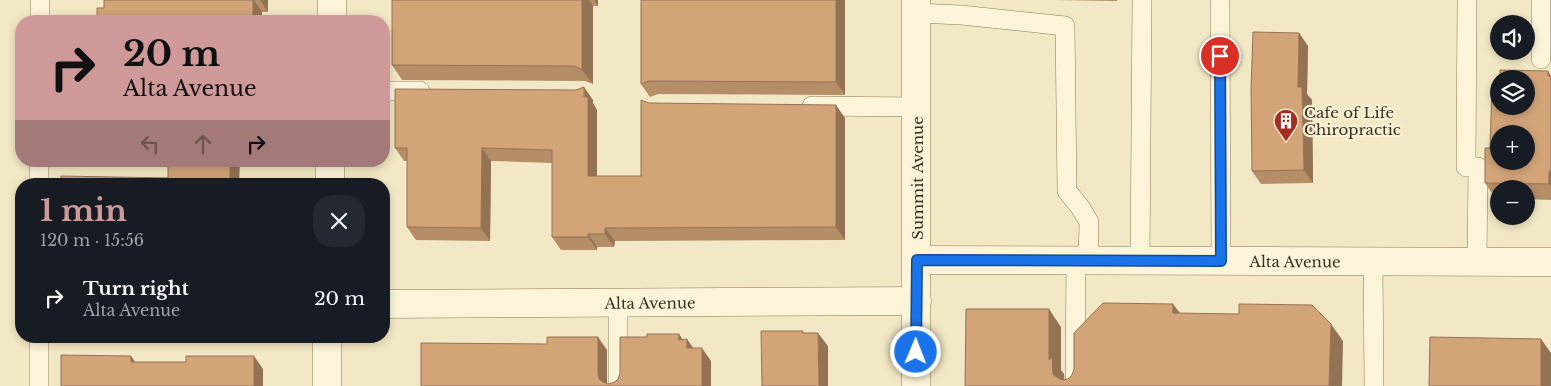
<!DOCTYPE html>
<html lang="en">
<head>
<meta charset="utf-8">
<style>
	body { margin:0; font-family:"Libre Baskerville",serif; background:#242831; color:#f1f3f6; height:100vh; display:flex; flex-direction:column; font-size:19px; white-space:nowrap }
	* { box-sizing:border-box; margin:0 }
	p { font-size:16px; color:#9ea1a6 }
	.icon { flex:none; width:28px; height:28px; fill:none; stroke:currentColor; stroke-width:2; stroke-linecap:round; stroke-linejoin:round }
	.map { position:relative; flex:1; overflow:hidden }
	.panel { position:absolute; left:15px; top:178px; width:375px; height:165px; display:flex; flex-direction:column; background:#171b24; border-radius:20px; box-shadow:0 2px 8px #0003 }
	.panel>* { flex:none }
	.top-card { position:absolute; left:15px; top:15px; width:375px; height:152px; border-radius:20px; box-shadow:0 2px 8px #0003; background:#ce9998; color:#111; overflow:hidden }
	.tools { position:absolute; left:1490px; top:15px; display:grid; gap:10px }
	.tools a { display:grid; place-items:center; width:45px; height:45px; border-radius:50%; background:#171b24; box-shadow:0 2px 8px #0003; font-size:25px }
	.pin { position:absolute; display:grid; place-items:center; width:42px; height:42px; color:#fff; margin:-21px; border:2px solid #fff; border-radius:50%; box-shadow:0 1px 5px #0007 }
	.me { position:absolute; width:55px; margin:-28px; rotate:1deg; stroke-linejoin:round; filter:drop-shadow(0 0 4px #0008) }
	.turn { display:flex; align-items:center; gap:18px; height:105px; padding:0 25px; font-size:22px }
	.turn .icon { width:65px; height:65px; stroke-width:2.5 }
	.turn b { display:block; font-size:35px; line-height:42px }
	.lanes { display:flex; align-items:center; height:48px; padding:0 25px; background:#0003; justify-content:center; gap:25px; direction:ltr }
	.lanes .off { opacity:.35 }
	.round { display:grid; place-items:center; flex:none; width:52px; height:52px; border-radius:20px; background:#242831 }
	.head { display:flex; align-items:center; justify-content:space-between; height:85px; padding:0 25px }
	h1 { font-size:30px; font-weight:700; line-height:38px; color:#ce9998 }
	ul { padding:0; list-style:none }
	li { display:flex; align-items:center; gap:15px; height:70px; padding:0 25px }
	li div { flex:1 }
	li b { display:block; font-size:19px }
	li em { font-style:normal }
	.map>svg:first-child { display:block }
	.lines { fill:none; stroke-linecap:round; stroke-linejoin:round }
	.lane-casing { stroke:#8f7959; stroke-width:20 }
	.street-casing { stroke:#8f7959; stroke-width:29 }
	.lane { stroke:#fbf4d9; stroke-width:19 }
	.street { stroke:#fbf4d9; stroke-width:28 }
	.wall { fill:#b58d67 }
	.shaded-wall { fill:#947354 }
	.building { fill:#d3a478; stroke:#947354; fill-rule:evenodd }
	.route-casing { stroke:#114b97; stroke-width:12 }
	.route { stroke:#1a73e8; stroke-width:9 }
	.labels { text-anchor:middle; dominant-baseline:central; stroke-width:4.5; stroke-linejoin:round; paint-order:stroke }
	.poi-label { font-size:15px; fill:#3e301e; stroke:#f8f1d5; text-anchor:start }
	.street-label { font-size:15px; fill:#3e301e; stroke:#f8f1d5 }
</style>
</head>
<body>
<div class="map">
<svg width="1551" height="386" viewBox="0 0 1551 386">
	<rect width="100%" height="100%" fill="#f2e8c5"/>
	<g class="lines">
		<defs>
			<g id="lane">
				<path d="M1220,0L1221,261"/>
				<path d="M1467,0L1466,167H1478L1477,262"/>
				<path d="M1541,0V59"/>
				<path d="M916,13L961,15L1065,26L1067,191L1080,207L1089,222L1088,260"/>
				<path d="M40,21V0"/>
				<path d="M384,91H420"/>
				<path d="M812,106L916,107"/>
				<path d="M39,184V161"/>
				<path d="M1140,260L1142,0"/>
				<path d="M1373,261L1374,386"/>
				<path d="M618,302V386"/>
				<path d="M39,336V386"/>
				<path d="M1075,386L1076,260"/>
			</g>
			<g id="street">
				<path d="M332,21V0"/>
				<path d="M330,184V161"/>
				<path id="s1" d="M917,260L1551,262"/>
				<path id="s2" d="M384,304L917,301"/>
				<path d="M327,386V336"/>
				<path d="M916,386V0"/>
			</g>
		</defs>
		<use href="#lane" class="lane-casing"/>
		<use href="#street" class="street-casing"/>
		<use href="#lane" class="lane"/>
		<use href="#street" class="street"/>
	</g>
	<g class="wall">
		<path d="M104,0H268V12H262V21L104,8Z"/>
		<path d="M392,0H598V6H593V84L585,81L402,80L392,65Z"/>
		<path d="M845,0V95L658,94L650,97L641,84Z"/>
		<path d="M1054,0H1117V1Z"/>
		<path d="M1299,33L1308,46L1307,94L1312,100L1313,183L1261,184L1252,171Z"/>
		<path d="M1551,76V200L1526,199V189H1499V199H1496L1485,183L1490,148Z"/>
		<path d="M593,100V103L597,110V176H641L649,103L845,118V240L615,241L614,247H597V250H561L552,237V163L491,161L490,241L416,240L407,227V161H404L395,148Z"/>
	</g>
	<g class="shaded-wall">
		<path d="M253,0H254L262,12V21H253Z"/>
		<path d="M260,0H268V12Z"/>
		<path d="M582,0H589L593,6V84L582,70Z"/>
		<path d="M594,0H598V6Z"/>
		<path d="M836,0H845V95L836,82Z"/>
		<path d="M1299,33L1308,46L1307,94L1312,100L1313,183L1304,170L1298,87Z"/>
		<path d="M1548,71L1551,76V81L1548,76Z"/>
		<path d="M584,87L593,100V103L597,110V189L588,176Z"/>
		<path d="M836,105L845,118V240L836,227Z"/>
		<path d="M482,148L491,161L490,241L481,228Z"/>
		<path d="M230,161H240L239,184H230Z"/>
		<path d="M1549,171L1551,173V187L1549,184Z"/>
		<path d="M605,228L615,241L614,247L605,234Z"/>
		<path d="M588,234L597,247V250L588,237Z"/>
		<path d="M1173,304L1186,321L1173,313Z"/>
		<path d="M1049,309L1061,327V370L1064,374L1065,386L1053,374L1049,360Z"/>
		<path d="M1331,324L1343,341L1342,386H1329Z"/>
		<path d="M818,333L828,346V386H819Z"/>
		<path d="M679,334L687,346V339L696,352V361L679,340Z"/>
		<path d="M598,337L607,350V386L599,379L598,373Z"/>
		<path d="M1541,339L1551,353V386H1541Z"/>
		<path d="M702,348L711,361V386H702Z"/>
		<path d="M131,356L140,369L131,362Z"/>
		<path d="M254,356L263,369V386H254Z"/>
	</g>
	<g class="building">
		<path d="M104,0H253V21H97V8H104Z"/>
		<path d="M392,0H582V70L575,66L392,65Z"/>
		<path d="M641,0H836V82L649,81L641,84Z"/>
		<path d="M1253,32L1299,33L1298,87H1302L1304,170L1252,171L1251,88Z"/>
		<path d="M1500,70L1548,71V76H1551V171H1549V184L1485,183V148H1490L1492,84H1499V106H1526V79H1500ZM1499,134H1526V161H1499Z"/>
		<path d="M584,87V97H588V176H641V100L649,103L836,105V227L605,228V234H588V237H552V150L482,148L481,228L407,227V148H395V89L576,90Z"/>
		<path d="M168,161H230V184H61V176L168,178Z"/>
		<path d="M1103,303L1173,304V313L1239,314V304L1312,305L1331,324L1329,386H965L966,309H1049V360L1052,357L1053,374L1058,378L1063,380L1068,379L1072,375L1074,369V333Z"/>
		<path d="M761,331H803V333H818L819,386H762Z"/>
		<path d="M647,334H679V340L687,339V348H702V386H421V343L547,344V337H598V373L599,379L603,382L608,384L615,382L618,379L620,373V337H647Z"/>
		<path d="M1430,337L1541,339V386H1429Z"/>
		<path d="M61,355L131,356V362H186V356H254V386H61Z"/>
	</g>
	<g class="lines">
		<defs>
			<path id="route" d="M916,352L917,260L1221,261L1220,56"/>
		</defs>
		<use href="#route" class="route-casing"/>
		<use href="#route" class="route"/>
	</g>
	<defs>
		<symbol id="building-pin" viewBox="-11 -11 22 30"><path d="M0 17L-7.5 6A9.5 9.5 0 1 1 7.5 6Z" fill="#a32c24" stroke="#f8f1d5"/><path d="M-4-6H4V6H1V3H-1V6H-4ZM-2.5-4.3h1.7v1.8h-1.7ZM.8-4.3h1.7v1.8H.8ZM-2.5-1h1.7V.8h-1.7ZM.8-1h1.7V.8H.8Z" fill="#fff"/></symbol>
	</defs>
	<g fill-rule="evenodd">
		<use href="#building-pin" x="1272" y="107" width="28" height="38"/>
	</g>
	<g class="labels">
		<g class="poi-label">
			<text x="1304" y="112">Cafe of Life<tspan x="1304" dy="17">Chiropractic</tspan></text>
		</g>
		<g class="street-label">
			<text transform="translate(917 178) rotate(-90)">Summit Avenue</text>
			<text stroke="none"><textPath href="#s1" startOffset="378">Alta Avenue</textPath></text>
			<text stroke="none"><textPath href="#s2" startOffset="266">Alta Avenue</textPath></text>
		</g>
	</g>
</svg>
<div class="tools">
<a><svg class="icon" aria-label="sound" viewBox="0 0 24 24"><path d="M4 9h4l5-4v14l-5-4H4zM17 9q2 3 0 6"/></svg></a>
<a><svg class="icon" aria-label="layers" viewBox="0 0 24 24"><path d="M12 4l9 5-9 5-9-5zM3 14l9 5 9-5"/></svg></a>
<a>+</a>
<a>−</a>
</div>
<div class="pin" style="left:1220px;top:56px;background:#d93025"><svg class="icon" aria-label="arrive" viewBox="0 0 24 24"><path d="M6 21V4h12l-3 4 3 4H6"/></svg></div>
<svg class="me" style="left:916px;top:352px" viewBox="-20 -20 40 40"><circle r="17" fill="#1a73e8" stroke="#fff" stroke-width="3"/><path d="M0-11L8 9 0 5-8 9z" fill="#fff"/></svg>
<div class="top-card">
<div class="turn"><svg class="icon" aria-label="right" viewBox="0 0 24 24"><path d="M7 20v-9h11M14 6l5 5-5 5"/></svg><div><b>20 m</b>Alta Avenue</div></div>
<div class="lanes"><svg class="icon off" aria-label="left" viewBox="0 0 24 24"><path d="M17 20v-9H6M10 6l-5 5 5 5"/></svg><svg class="icon off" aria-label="ahead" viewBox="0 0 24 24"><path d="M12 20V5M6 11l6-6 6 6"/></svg><svg class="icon" aria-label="right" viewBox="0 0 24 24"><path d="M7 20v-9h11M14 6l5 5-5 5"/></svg></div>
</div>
<section class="panel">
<div class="head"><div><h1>1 min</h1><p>120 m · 15:56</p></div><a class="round"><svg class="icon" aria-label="close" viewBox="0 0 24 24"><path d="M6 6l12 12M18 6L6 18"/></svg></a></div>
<ul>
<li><svg class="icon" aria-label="right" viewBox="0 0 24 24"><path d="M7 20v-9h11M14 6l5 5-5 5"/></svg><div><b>Turn right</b><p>Alta Avenue</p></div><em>20 m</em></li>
</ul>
</section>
</div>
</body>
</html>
